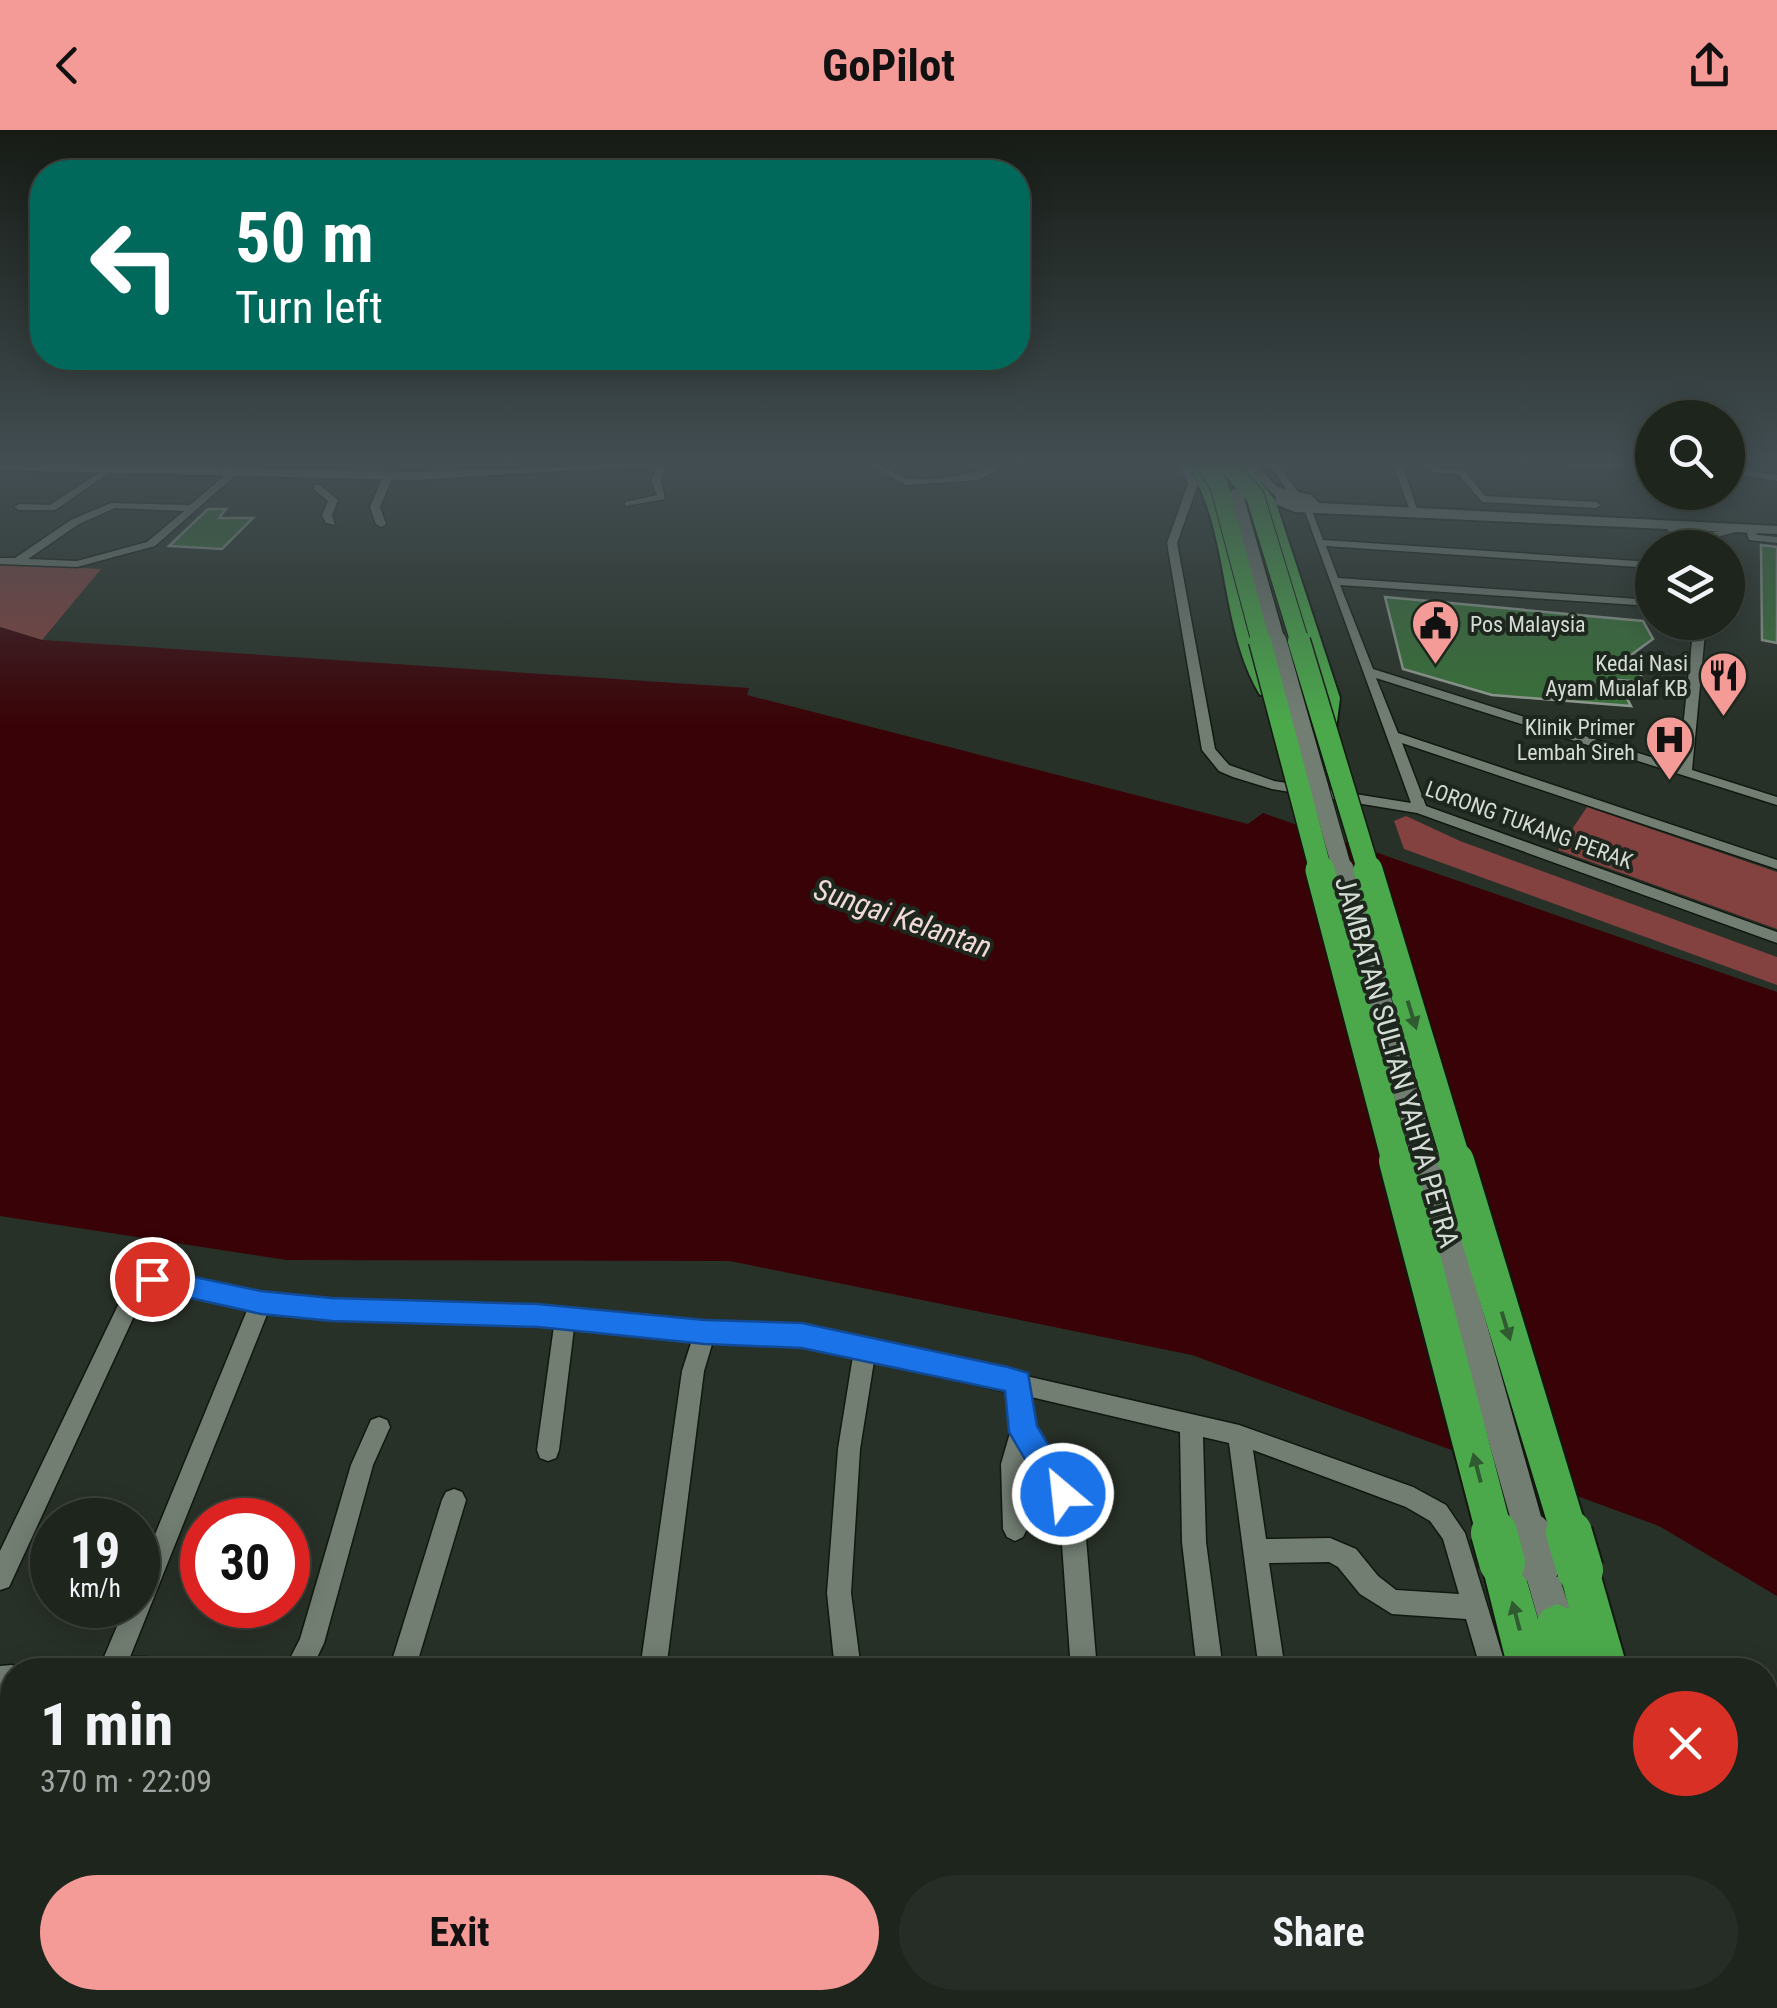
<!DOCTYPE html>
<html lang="en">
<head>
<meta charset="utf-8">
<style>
	body { margin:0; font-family:"Roboto Condensed",sans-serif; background:#262d26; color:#f1f3f6; height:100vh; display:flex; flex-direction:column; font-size:38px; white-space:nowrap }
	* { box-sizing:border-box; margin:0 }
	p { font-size:32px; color:#a1a5a4 }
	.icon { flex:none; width:55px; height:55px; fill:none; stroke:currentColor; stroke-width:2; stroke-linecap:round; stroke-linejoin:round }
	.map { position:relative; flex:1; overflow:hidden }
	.sheet { position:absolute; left:0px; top:1528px; width:1778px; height:352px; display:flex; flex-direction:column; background:#1e251d; border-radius:40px 40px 0 0; box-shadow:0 5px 25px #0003,0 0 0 2px #3c423b }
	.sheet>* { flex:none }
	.guide { position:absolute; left:30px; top:30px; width:1000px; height:210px; border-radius:40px; box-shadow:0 5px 25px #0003,0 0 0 2px #3c423b; background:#00695c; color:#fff; overflow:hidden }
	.buttons { position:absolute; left:1635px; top:270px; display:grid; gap:20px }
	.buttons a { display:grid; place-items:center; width:110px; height:110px; border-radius:50%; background:#1e251d; box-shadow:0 5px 25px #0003,0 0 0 2px #3c423b; font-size:50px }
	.speed { position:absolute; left:30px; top:1368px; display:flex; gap:20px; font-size:50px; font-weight:700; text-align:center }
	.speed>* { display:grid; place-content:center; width:130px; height:130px; border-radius:50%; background:#1e251d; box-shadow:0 5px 25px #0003,0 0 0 2px #3c423b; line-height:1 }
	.speed small { font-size:25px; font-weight:400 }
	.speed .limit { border:15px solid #d22; background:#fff; color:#111 }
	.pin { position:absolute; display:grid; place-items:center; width:85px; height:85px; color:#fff; margin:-42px; border:5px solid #fff; border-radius:50%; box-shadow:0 2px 10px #0007 }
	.me { position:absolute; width:110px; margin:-55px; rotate:332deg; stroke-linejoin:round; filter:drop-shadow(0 0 8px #0008) }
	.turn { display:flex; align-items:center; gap:35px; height:210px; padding:0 40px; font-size:45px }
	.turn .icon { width:130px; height:130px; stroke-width:2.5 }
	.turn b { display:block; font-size:70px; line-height:85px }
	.round { display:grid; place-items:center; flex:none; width:105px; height:105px; border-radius:52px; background:#262d26 }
	.summary { display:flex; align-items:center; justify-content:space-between; height:170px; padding:0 40px }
	h1 { font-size:60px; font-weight:700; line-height:75px }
	.primary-button { display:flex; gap:20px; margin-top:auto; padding:20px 40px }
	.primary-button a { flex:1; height:115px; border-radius:60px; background:#f59b97; color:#111; font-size:40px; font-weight:700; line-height:115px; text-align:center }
	.primary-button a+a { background:#262d26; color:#f1f3f6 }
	header { display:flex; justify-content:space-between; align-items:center; height:130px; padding:0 40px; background:#f59b97; color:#111; font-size:45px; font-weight:700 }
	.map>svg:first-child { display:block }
	.green { fill:#83413f }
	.water { fill:#390206 }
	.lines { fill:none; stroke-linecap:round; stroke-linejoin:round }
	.stream { stroke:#390206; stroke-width:2.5 }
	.building { fill:#387137; stroke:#929d92; stroke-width:2.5 }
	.street-casing { stroke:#101810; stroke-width:3 }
	.secondary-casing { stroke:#101810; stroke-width:4 }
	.highway-casing { stroke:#101810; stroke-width:4 }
	.street { fill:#737e73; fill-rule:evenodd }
	.secondary { fill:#737e73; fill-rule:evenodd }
	.highway { fill:#4ba94b; fill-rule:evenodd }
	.secondary-bridge-far4-casing { stroke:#101810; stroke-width:18; stroke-linecap:butt }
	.secondary-bridge-far3-casing { stroke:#101810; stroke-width:21; stroke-linecap:butt }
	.secondary-bridge-far2-casing { stroke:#101810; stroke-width:28; stroke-linecap:butt }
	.secondary-bridge-far1-casing { stroke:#101810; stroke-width:34; stroke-linecap:butt }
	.secondary-bridge-casing { stroke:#101810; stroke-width:42; stroke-linecap:butt }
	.highway-bridge-far4-casing { stroke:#101810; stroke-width:20; stroke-linecap:butt }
	.highway-bridge-far3-casing { stroke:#101810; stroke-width:25; stroke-linecap:butt }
	.highway-bridge-far2-casing { stroke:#101810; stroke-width:32; stroke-linecap:butt }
	.highway-bridge-far1-casing { stroke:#101810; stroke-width:40; stroke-linecap:butt }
	.highway-bridge-casing { stroke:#101810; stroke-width:50; stroke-linecap:butt }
	.secondary-bridge-far4 { stroke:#737e73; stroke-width:15 }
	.secondary-bridge-far3 { stroke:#737e73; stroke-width:19 }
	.secondary-bridge-far2 { stroke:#737e73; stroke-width:24 }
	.secondary-bridge-far1 { stroke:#737e73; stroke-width:30 }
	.secondary-bridge { stroke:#737e73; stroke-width:39 }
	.highway-bridge-far4 { stroke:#4ba94b; stroke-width:18 }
	.highway-bridge-far3 { stroke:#4ba94b; stroke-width:22 }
	.highway-bridge-far2 { stroke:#4ba94b; stroke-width:29 }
	.highway-bridge-far1 { stroke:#4ba94b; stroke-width:36 }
	.highway-bridge { stroke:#4ba94b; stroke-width:46 }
	.oneway { fill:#305b30 }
	.route { fill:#1a73e8; stroke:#114b97; stroke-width:2.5 }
	.labels { text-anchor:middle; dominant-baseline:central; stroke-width:8; stroke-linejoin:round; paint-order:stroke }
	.far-poi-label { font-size:22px; fill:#d5dbd5; stroke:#1e271e; text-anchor:end }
	.far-street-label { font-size:22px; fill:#d5dbd5; stroke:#1e271e }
	.street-label { font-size:28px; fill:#d5dbd5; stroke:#1e271e }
	.water-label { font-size:30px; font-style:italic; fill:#f1d9d7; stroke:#1e271e }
</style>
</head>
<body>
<header><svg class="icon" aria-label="back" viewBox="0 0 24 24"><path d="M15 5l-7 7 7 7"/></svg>GoPilot<svg class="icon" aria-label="share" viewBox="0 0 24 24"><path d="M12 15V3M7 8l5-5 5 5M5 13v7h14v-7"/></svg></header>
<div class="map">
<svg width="1777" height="1878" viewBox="0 0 1777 1878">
	<rect width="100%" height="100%" fill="#283127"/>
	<g class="green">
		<path d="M0,434L101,439L42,510L0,497Z"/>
		<path d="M1587,677L1777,742V799L1558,720Z"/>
		<path d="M1406,686L1460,711L1777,827V855L1404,719L1394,691Z"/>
	</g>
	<path class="water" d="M0,497L42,510L749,558L747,565L1248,694L1263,683L1777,862V1466L1659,1396L1192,1225L730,1131L287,1130L0,1086Z"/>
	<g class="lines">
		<path class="stream" d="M1401,332L1406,346"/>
	</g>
	<g class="building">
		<path d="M208,379H226L219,388H253L222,419L169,416Z"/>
		<path d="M1761,415L1777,417V513L1762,510Z"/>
		<path d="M1385,467L1643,491L1653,509L1631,525L1644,552L1617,550L1631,576L1492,565L1403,539Z"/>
	</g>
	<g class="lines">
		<defs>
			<g id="street">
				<path d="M866,332C882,332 890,342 904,347C923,354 975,344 994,336L999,339L978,350L906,355Z"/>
				<path d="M1177,332H1186L1198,354L1177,413L1215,619L1229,635L1274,651L1411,673L1303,376L1311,378L1323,410L1652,432V438L1326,416L1338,448L1652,470V476L1340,455L1373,539L1679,636L1694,492H1706L1692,640L1777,667V675L1376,548L1398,603L1777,730V739L1402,613L1426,676L1777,802V813L1417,683L1272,659L1233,647L1219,641L1202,620L1167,413L1188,354Z"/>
				<path d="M1267,332H1276L1298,362L1296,364H1290Z"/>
				<path d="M1392,332H1401L1419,385L1411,383Z"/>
				<path d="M1427,332H1436L1439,338L1465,341L1485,366L1596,372L1601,375L1596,378L1482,372L1459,345L1433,342Z"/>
				<path d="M1529,332H1640L1614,339Z"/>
				<path d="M658,333L666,335L661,351L665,369L625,376V372L657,365L651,351Z"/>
				<path d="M107,337L115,339L55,380H19L14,377L19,374L50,375Z"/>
				<path d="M1728,337L1777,345V351L1728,343Z"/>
				<path d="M230,341L238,343L155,416L77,437L0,434V428H15L71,390L111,373L190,375ZM115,378L184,381L147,412L77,431L28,429L79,394Z"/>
				<path d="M388,343L393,346L380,377L386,394L381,397L376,394L370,377L383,346Z"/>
				<path d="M314,355H320L338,370L332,385L335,395L326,393L322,385L328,371L314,359Z"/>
				<path d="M1697,362H1707L1708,364L1703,367Z"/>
				<path d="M1672,396L1706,409L1709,403L1731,399L1736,402L1717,407L1712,418H1702L1703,415L1668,401V397Z"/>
				<path d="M1752,400L1758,405L1777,407V413L1749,410L1747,403Z"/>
				<path d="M152,1140L261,1163L332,1171L539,1177L705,1193L802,1196L1014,1244L1018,1242L1026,1246L1239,1295L1413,1357L1446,1375L1465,1403L1507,1540H1481L1466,1489L1392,1484L1360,1464L1338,1437L1329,1432L1269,1433L1285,1540H1259L1229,1313L1203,1307L1206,1412L1223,1540H1197L1182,1412L1180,1302L1031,1267L1034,1298L1046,1311L1084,1384L1097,1540H1071L1060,1386L1027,1323L1023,1334L1027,1399L1023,1407L1015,1411L1007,1407L1003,1399L1001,1334L1012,1296L1008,1262L874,1231L860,1319L851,1463L861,1540H835L827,1463L838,1319L853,1226L802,1214L713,1211L704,1241L666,1540H640L682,1241L692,1210L574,1198L559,1320L556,1328L548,1331L540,1328L537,1320L554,1196L332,1189L268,1182L130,1527H146L155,1531L159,1540H85L89,1531L104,1527L126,1475H138V1446L248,1178L147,1158L9,1457L0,1460V1421L133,1144ZM1253,1320L1406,1377L1430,1391L1443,1409L1459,1464L1396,1460L1378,1446L1356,1419L1330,1408L1266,1409Z"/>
				<path d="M379,1287L387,1290L390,1297L373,1335L324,1513L311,1540H284L300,1509L351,1335L371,1290Z"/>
				<path d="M454,1359L462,1362L466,1370L415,1540H389L442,1370L446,1362Z"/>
				<path d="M12,1535L22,1540H12V1561L0,1562V1536Z"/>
				<path d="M1765,1632L1777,1633V1661L1765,1660Z"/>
				<path d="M1765,1733L1777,1741V1786L1765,1778Z"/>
				<path d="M1765,1860L1769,1878H1739L1738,1868H1765Z"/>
				<path d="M575,1868H605L603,1878H573Z"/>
				<path d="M873,1868H904L900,1878H869Z"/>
				<path d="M1124,1868H1193L1197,1878H1128Z"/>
			</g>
			<g id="secondary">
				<path d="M0,332L414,342L705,332L414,350L0,340Z"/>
				<path d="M1241,332H1254L1277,357L1311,365L1319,373L1777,396V404L1295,382L1275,374L1276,367Z"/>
				<path d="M1540,1419L1552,1424L1575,1496L1570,1509L1557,1514L1544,1509L1523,1436L1528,1424Z"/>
				<path d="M0,1587L12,1592V1633L0,1628Z"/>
				<path d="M164,1868H207L209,1878H165Z"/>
			</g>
			<g id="highway">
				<path d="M1186,332H1202C1242,391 1248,491 1278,561L1274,565H1260C1218,495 1231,401 1186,332Z"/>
				<path d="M1229,332H1245L1275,370L1340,568L1335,607H1319L1316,602L1318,568L1259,371Z"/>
				<path d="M1502,1411L1517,1417L1538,1489L1542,1481L1557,1474L1569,1479L1559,1440L1565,1425L1580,1419L1595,1425L1628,1540H1508L1481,1432L1487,1417Z"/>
				<path d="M1554,1868H1701L1705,1878H1556Z"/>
			</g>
		</defs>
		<use href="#street" class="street-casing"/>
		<use href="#secondary" class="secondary-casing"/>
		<use href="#highway" class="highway-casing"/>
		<use href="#street" class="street"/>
		<use href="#secondary" class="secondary"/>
		<use href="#highway" class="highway"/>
		<defs>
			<path id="secondary-bridge-far4" d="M1236,367L1278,513"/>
			<path id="secondary-bridge-far3" d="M1277,511L1343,742"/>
			<path id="secondary-bridge-far2" d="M1342,740L1426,1034"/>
			<path id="secondary-bridge-far1" d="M1425,1031L1531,1406"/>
			<path id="secondary-bridge" d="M1531,1403L1540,1436"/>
			<g id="highway-bridge-far4">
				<path d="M1204,332L1219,355L1261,513"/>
				<path d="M1225,332L1255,366L1300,513"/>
			</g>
			<g id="highway-bridge-far3">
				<path d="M1260,511L1321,742"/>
				<path d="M1299,511L1369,742"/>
			</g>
			<g id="highway-bridge-far2">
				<path d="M1320,740L1397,1034"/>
				<path d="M1368,740L1457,1034"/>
			</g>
			<g id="highway-bridge-far1">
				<path d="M1397,1031L1495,1406"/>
				<path d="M1456,1031L1570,1406"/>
			</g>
			<g id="highway-bridge">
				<path d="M1494,1403L1502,1432"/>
				<path d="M1569,1403L1580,1440"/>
			</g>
		</defs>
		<use href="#secondary-bridge-far4" class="secondary-bridge-far4-casing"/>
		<use href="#secondary-bridge-far3" class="secondary-bridge-far3-casing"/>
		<use href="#secondary-bridge-far2" class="secondary-bridge-far2-casing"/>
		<use href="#secondary-bridge-far1" class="secondary-bridge-far1-casing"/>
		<use href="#secondary-bridge" class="secondary-bridge-casing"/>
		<use href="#highway-bridge-far4" class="highway-bridge-far4-casing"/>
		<use href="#highway-bridge-far3" class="highway-bridge-far3-casing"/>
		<use href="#highway-bridge-far2" class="highway-bridge-far2-casing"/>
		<use href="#highway-bridge-far1" class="highway-bridge-far1-casing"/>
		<use href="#highway-bridge" class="highway-bridge-casing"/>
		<use href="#secondary-bridge-far4" class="secondary-bridge-far4"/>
		<use href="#secondary-bridge-far3" class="secondary-bridge-far3"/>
		<use href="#secondary-bridge-far2" class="secondary-bridge-far2"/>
		<use href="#secondary-bridge-far1" class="secondary-bridge-far1"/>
		<use href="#secondary-bridge" class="secondary-bridge"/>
		<use href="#highway-bridge-far4" class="highway-bridge-far4"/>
		<use href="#highway-bridge-far3" class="highway-bridge-far3"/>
		<use href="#highway-bridge-far2" class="highway-bridge-far2"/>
		<use href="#highway-bridge-far1" class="highway-bridge-far1"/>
		<use href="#highway-bridge" class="highway-bridge"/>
	</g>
	<defs><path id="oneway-solid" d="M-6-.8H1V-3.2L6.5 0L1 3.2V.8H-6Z" transform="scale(2.5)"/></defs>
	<g class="oneway">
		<use href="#oneway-solid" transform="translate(1412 885) rotate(73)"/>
		<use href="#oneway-solid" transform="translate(1506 1196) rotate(73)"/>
		<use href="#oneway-solid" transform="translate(1477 1338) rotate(-105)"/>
		<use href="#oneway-solid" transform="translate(1516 1486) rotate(-105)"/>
	</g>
	<linearGradient id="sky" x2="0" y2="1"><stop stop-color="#161b15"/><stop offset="0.56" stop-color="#424e52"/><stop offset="1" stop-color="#424e52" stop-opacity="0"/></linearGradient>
	<rect width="1777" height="595" fill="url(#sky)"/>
	<path class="route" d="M152,1138L261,1161L332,1168L538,1174L705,1190L802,1193L1008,1237L1028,1243L1037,1296L1078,1364L1074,1375L1063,1379L1052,1375L1009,1302L1005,1261L802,1218L705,1214L538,1197L332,1191L261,1184L142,1157L138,1149L142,1141Z"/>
	<defs>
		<symbol id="civic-pin" viewBox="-11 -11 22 30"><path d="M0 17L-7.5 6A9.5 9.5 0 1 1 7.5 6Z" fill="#f59b97" stroke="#1e271e"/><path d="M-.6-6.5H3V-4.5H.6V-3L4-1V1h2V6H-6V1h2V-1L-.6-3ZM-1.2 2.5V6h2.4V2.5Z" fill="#111"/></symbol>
		<symbol id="restaurant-pin" viewBox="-11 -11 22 30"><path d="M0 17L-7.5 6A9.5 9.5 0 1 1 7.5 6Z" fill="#f59b97" stroke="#1e271e"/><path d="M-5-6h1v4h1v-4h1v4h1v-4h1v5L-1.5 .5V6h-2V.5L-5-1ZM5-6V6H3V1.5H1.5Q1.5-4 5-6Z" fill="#111"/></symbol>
		<symbol id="hospital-pin" viewBox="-11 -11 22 30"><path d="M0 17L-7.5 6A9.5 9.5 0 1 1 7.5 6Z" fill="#f59b97" stroke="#1e271e"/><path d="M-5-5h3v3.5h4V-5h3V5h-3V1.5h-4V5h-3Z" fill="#111"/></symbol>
	</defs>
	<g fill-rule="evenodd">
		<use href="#civic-pin" x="1408" y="466" width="55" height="75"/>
		<use href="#restaurant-pin" x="1696" y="518" width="55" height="75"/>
		<use href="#hospital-pin" x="1642" y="582" width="55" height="75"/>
	</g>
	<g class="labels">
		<g class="far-poi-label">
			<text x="1470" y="494" text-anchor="start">Pos Malaysia</text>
			<text x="1688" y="533">Kedai Nasi<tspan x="1688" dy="25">Ayam Mualaf KB</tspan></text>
			<text x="1635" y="597">Klinik Primer<tspan x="1635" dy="25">Lembah Sireh</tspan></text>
		</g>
		<g class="far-street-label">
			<text transform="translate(1529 695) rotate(20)">LORONG TUKANG PERAK</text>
		</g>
		<g class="street-label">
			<text transform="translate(1397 932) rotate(74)">JAMBATAN SULTAN YAHYA PETRA</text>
		</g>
		<g class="water-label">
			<text transform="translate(903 788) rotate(19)">Sungai Kelantan</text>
		</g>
	</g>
</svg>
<div class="buttons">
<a><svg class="icon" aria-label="search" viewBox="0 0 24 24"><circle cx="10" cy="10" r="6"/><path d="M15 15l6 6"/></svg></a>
<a><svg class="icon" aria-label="layers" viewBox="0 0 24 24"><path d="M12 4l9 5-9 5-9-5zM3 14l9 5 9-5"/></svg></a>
</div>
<div class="speed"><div>19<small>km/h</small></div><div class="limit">30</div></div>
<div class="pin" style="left:152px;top:1149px;background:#d93025"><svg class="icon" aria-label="arrive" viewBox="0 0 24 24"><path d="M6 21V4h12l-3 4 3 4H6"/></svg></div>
<svg class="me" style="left:1063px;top:1364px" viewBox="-20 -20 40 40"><circle r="17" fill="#1a73e8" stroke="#fff" stroke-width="3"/><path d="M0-11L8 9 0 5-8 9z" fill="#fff"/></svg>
<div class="guide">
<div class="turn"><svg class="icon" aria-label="left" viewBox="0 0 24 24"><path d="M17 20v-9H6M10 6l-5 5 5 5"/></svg><div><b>50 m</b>Turn left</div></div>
</div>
<section class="sheet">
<div class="summary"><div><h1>1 min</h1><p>370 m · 22:09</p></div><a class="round" style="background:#d93025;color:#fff"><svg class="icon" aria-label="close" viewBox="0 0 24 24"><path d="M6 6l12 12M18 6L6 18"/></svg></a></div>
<div class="primary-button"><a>Exit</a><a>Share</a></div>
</section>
</div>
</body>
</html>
